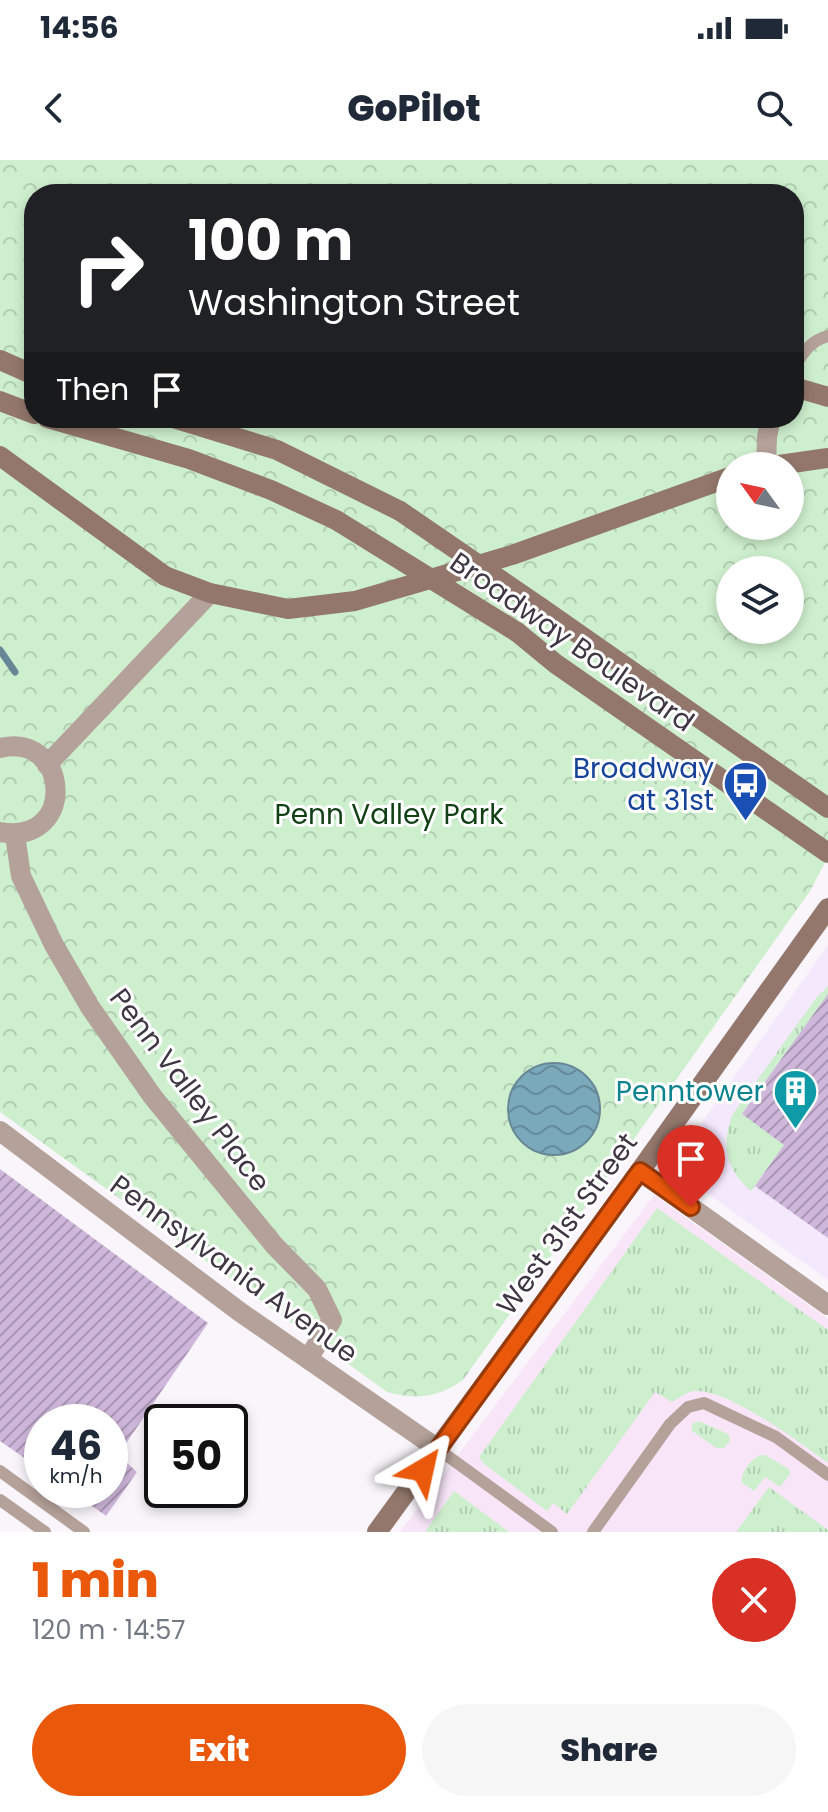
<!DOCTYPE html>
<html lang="en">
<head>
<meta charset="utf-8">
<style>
	body { margin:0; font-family:Poppins,sans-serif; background:#f6f6f7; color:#1f2937; height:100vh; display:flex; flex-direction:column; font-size:30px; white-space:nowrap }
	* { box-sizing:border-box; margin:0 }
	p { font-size:26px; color:#747a83 }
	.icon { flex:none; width:44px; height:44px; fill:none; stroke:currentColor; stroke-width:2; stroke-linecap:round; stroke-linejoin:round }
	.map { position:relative; height:1372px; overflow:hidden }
	.panel { display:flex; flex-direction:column; background:#fff; flex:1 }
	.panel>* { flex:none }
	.top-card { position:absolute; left:24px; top:24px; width:780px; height:244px; border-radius:32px; box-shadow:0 4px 12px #0003; background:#202124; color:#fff; overflow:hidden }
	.needle { width:52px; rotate:303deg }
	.controls { position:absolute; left:716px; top:292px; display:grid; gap:16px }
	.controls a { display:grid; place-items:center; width:88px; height:88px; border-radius:50%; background:#fff; box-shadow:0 4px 12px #0003; font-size:40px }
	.speed { position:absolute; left:24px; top:1244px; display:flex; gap:16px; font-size:40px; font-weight:700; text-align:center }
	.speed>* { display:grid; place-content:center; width:104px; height:104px; border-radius:50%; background:#fff; box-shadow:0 4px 12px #0003; line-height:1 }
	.speed small { font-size:20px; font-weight:400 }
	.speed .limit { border:4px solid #111; border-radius:12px; background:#fff; color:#111 }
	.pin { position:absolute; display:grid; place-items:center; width:68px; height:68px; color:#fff; margin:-82px -34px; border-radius:50% 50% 50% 0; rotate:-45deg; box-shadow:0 0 8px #0007 }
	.pin .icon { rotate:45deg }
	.me { position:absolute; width:88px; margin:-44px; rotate:36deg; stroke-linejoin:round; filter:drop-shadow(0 0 6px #0008) }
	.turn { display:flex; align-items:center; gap:28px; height:168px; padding:0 32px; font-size:36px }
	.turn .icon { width:104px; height:104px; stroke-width:2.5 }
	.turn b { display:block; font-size:56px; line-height:68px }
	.then { display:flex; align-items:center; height:76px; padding:0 32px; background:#0003; gap:16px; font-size:30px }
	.round { display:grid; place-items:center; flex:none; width:84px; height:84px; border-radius:42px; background:#f6f6f7 }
	.summary { display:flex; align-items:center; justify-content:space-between; height:136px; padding:0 32px }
	h1 { font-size:48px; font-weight:800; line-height:60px; color:#ea580c }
	.primary-button { display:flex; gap:16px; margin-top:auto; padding:16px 32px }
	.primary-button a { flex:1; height:92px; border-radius:48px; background:#ea580c; color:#fff; font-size:32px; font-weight:800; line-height:92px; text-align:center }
	.primary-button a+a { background:#f6f6f7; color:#1f2937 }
	.status { display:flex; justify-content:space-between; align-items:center; height:56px; padding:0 40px; background:#fff; direction:ltr }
	.status svg { height:22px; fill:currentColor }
	header { display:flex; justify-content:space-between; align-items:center; height:104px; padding:0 32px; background:#fff; font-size:36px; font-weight:800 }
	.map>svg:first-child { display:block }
	.commercial { fill:#f4e8fc }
	.education { fill:#f8e6f8 }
	.grass { fill:url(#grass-tufts) }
	.park { fill:url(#park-crowns); fill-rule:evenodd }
	.water { fill:url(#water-waves); stroke:#688796; stroke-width:2 }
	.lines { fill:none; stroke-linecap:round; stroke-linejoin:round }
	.stream { stroke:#688796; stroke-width:7 }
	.building { fill:url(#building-hatch) }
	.service { stroke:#b4a199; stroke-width:12 }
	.minor { stroke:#b4a199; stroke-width:20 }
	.secondary { stroke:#93776c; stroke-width:20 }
	.secondary-bridge { stroke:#93776c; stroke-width:20 }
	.route-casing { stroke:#983908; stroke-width:20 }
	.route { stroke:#ea580c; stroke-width:14 }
	.labels { text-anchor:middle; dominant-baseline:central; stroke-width:6; stroke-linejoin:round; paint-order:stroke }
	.street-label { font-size:28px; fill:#3f3743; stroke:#fff }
	.transit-label { font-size:28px; fill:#164399; stroke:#fff; text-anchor:end }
	.park-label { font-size:28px; fill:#114015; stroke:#fff }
	.culture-label { font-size:28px; fill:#0d838f; stroke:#fff; text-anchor:end }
</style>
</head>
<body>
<div class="status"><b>14:56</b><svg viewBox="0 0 49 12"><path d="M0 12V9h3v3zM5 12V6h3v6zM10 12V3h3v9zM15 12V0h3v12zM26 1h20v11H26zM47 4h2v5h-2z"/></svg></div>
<header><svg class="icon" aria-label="back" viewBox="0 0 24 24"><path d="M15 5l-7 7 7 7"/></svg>GoPilot<svg class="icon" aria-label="search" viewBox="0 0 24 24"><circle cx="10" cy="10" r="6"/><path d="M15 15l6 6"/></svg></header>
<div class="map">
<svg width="828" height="1372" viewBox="0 0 828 1372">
	<defs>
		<pattern id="grass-tufts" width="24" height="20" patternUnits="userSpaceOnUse" patternTransform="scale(2)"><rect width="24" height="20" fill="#ceefce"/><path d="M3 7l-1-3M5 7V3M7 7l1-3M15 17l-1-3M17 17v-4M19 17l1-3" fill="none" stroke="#b2ceb2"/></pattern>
		<pattern id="park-crowns" width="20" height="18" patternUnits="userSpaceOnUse" patternTransform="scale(2)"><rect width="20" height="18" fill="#ceefce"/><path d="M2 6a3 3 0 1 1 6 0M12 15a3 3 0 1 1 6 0" fill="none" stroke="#b2ceb2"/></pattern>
		<pattern id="water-waves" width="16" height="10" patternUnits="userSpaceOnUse" patternTransform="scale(2)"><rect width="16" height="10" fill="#79a9ba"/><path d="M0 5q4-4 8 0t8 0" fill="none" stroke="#658a99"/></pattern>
		<pattern id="building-hatch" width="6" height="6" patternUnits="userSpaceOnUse" patternTransform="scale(2)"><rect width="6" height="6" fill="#cfb7db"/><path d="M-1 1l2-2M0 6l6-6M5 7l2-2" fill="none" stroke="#a996b3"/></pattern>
	</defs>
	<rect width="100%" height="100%" fill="#f9f5fb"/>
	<path class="commercial" d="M828,785V1120L682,1015L676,1003L680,993Z"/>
	<path class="education" d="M654,1035L828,1159V1372H400Z"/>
	<g class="grass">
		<path d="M828,826V847L822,843L742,954L784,985L751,1031C726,1009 721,987 732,955L816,838Z"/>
		<path d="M657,1048L828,1170V1303C800,1283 728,1228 694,1231C686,1232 679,1238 672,1242L655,1232L567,1354L553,1343L547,1351L483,1303L479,1297Z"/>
		<path d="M699,1261L726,1273L729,1275L730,1281L724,1288H716L692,1271V1264Z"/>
		<path d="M760,1295H765L789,1309L790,1314L780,1327L765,1317L754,1331L742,1323C740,1312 751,1300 760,1295Z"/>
		<path d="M769,1327L828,1370V1372H736Z"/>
		<path d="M454,1331L509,1372H425Z"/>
	</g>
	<path class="park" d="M0,0H828V697L810,731L463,1220C437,1238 417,1240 387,1232L0,952ZM34,34H794V258H34ZM730,306H790V366H730ZM730,410H790V470H730Z"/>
	<circle class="water" cx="554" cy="949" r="46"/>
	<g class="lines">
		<path class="stream" d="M0,490L15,512"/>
	</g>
	<g class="building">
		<path d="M828,834V1078L755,1026L784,985L742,954Z"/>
		<path d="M0,1009L208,1163L118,1295L137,1312L106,1356L70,1330H110V1262H42V1310L0,1281Z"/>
	</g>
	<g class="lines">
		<g class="service">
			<path d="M794,207C803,193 811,180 828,176"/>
			<path d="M438,1289L552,1372"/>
			<path d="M0,1311L84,1372"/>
			<path d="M0,1340L45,1372"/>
			<path d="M593,1372L670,1264L688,1247L704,1243L776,1277L828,1315"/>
		</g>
		<g class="minor">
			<path d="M766,306L767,277L771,258"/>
			<path d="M0,588C70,571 78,686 0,672"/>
			<path d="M47,605L210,433"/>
			<path d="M15,675L21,716L54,785L90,847L153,937L274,1085L317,1129L332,1160L308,1199"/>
			<path d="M0,971L240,1152L438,1289"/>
			<path d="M640,1011L828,1145"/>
		</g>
		<g class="secondary">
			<path d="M0,200L34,215"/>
			<path d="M794,227L828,237"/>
			<path d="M0,241L34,254"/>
			<path d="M47,258L189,299L271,330L336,360"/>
			<path d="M173,258L277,290L400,351"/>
			<path d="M0,296L165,416L210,433L288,449L355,441L512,395L730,317"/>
			<path d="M772,306L828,298"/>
			<path d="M540,447L828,648"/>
			<path d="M517,472L556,504L828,693"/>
			<path d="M377,1372L640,1011L828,748"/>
		</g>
		<g class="secondary-bridge">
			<path d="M400,351L540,447"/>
			<path d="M336,360L517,472"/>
		</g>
	</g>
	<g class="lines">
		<defs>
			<path id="route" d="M423,1310L640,1011L691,1047"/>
		</defs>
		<use href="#route" class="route-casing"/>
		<use href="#route" class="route"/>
	</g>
	<defs>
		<symbol id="bus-pin" viewBox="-11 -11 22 30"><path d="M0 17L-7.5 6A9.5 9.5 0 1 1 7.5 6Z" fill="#1a4fb4" stroke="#fff"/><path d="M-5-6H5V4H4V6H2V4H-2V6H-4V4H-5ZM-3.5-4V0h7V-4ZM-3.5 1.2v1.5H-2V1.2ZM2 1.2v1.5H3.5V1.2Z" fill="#fff"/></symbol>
		<symbol id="building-pin" viewBox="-11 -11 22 30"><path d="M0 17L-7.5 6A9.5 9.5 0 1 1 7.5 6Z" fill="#0f9aa8" stroke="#fff"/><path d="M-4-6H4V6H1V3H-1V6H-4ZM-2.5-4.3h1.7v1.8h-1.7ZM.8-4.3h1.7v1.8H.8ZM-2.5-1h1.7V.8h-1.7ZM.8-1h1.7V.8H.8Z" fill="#fff"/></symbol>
	</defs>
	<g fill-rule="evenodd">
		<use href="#bus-pin" x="720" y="598" width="51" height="69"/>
		<use href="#building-pin" x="770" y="906" width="51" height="69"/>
	</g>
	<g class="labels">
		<g class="street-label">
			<text transform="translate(572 482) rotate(35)">Broadway Boulevard</text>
			<text transform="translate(190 930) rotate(53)">Penn Valley Place</text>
			<text transform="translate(567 1064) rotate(-54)">West 31st Street</text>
			<text transform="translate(234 1109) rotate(36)">Pennsylvania Avenue</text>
		</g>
		<g class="transit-label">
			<text x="714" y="608">Broadway<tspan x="714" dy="32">at 31st</tspan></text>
		</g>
		<g class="park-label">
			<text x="389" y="654">Penn Valley Park</text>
		</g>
		<g class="culture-label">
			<text x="764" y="931">Penntower</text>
		</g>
	</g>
</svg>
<div class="controls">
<a><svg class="needle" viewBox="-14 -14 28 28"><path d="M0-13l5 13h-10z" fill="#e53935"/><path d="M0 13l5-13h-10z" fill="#747a83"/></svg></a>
<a><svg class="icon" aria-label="layers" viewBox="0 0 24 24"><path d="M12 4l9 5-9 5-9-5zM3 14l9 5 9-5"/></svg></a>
</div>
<div class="speed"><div>46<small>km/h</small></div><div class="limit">50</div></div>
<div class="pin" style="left:691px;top:1047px;background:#d93025"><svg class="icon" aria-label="arrive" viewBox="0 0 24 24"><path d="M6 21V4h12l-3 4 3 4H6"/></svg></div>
<svg class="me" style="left:423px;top:1310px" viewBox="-20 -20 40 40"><path d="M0-17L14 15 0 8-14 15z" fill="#ea580c" stroke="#fff" stroke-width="4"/></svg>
<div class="top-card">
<div class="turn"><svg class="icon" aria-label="right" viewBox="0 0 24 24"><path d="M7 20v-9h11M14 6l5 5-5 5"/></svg><div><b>100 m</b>Washington Street</div></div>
<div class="then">Then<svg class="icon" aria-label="arrive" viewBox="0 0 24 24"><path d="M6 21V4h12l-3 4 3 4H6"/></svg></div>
</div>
</div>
<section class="panel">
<div class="summary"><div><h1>1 min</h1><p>120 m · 14:57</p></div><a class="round" style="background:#d93025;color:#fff"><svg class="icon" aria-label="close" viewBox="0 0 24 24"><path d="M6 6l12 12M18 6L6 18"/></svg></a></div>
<div class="primary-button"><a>Exit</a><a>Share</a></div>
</section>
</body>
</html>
